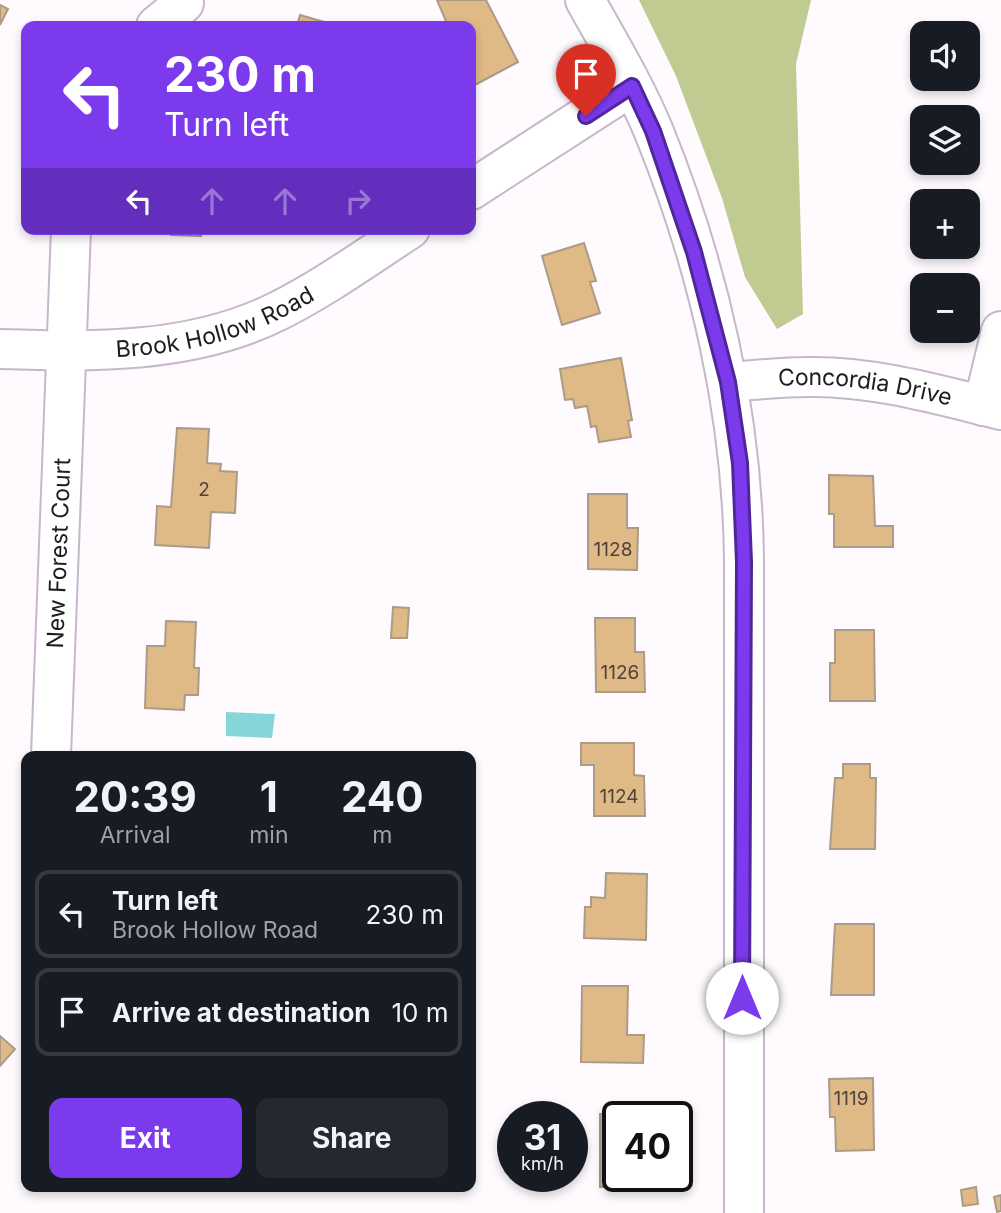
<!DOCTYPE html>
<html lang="en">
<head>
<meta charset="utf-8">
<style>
	body { margin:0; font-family:Inter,sans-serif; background:#242831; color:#f1f3f6; height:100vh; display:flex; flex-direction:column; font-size:26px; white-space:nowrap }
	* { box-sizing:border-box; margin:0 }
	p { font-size:23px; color:#9ea1a6 }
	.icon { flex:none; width:38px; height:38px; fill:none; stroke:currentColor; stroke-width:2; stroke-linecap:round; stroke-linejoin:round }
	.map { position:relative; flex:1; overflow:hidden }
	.side { position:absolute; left:21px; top:751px; width:455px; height:441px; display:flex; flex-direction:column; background:#171b24; border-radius:14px; box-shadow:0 4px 10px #0003 }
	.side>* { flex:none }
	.guide { position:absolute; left:21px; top:21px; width:455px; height:214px; border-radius:14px; box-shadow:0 4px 10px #0003; background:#7c3aed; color:#fff; overflow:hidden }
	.controls { position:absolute; left:910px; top:21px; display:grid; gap:14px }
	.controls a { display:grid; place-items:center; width:70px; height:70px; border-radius:14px; background:#171b24; box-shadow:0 4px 10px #0003; font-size:35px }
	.speed { position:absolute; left:497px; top:1101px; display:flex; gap:14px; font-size:35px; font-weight:700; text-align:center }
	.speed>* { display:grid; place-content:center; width:91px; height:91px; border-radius:50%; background:#171b24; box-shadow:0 4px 10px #0003; line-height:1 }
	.speed small { font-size:18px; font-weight:400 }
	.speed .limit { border:4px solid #111; border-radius:10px; background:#fff; color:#111 }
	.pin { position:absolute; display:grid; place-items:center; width:60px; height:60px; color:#fff; margin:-72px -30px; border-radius:50% 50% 50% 0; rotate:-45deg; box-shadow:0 0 7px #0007 }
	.pin .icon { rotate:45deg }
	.me { position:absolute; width:77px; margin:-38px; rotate:0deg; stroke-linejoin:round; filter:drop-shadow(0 0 5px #0008) }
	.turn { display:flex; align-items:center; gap:24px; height:147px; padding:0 28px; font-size:32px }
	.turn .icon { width:91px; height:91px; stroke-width:2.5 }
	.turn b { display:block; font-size:49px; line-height:60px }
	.lanes { display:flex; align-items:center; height:66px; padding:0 28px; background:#0003; justify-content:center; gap:35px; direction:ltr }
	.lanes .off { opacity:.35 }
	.eta { display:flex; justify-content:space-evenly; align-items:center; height:119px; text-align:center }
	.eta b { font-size:42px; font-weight:700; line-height:49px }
	.action { display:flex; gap:14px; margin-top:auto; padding:14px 28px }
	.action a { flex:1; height:80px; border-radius:14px; background:#7c3aed; color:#fff; font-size:28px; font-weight:700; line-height:80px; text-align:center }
	.action a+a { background:#242831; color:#f1f3f6 }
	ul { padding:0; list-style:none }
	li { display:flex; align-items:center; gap:21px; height:88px; margin:0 14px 10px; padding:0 14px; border:4px solid #363941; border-radius:14px }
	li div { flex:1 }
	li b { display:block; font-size:26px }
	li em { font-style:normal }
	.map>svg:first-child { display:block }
	.forest { fill:#bfcb91 }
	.water { fill:#84d6d8 }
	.building { fill:#dfb986; stroke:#ab9b87; stroke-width:2 }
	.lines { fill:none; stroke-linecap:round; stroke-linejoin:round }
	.minor-casing { stroke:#c7b7cb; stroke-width:42 }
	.minor { stroke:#fff; stroke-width:38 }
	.route-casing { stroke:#51269a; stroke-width:18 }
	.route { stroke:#7c3aed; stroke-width:12 }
	.labels { text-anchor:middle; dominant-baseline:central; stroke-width:5; stroke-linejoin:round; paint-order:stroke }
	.number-label { font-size:19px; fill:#50423b }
	.street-label { font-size:23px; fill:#201a22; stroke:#fefafe }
</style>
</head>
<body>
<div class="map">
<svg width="1001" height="1213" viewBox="0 0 1001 1213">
	<rect width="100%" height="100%" fill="#fefafe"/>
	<path class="forest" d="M639,0H811L796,64L803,314L777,329L745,277L722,198L676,76Z"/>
	<path class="water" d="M226,712L275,714L272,738L226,736Z"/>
	<g class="building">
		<path d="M437,0H486L518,62L471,87V26H448Z"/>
		<path d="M0,5L8,9L0,25Z"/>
		<path d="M300,15L338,26H297Z"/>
		<path d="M171,229H201V236L171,235Z"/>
		<path d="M584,243L596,281L590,282L600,313L562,325L542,256Z"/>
		<path d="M621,358L632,420L628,421L631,437L599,442L596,426L591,427L587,406L575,408L573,399L565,400L560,369Z"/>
		<path d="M177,428L209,429L207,463L221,464L220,471L237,472L235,513L211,512L209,548L155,545L157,506L171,507Z"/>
		<path d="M829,475L873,476L875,526H893V547H834V514H829Z"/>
		<path d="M588,494H627V528H638L637,570L588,569Z"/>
		<path d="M393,607L409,608L407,638H391Z"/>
		<path d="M595,618H635V652H644L645,692H596Z"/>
		<path d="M166,621L196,622L194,668H199L198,695H185L184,710L145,708L147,646H165Z"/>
		<path d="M835,630H874L875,701H830V663H835Z"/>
		<path d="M581,743H634V775L644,776L645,816H594V765H581Z"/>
		<path d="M843,764H870V778H876L875,849H830L835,778H843Z"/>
		<path d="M606,873L647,874L646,940L584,938L585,907H591V897L605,898Z"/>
		<path d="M835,924H874V995H831Z"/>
		<path d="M582,986H628L627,1035H644L643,1063L581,1062Z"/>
		<path d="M0,1036L15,1049L0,1066Z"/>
		<path d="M873,1078L874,1150L836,1151L835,1117H830L829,1079Z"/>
		<path d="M645,1113V1116H618V1176H639V1186L600,1187V1114Z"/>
		<path d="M976,1187L978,1204L963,1206L961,1190Z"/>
		<path d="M1001,1195V1211L997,1212L994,1197Z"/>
	</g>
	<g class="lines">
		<defs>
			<g id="minor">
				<path d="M585,0C609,43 635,86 654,132C709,268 743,416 744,562V1213"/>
				<path d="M156,26L184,3"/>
				<path d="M471,190L632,86"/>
				<path id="s1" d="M0,349C94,352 192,354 278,311C324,288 367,257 410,229"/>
				<path id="s2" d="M728,382C755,380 782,377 809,377C874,376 939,395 1001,410"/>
				<path d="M983,406L1001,331"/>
				<path id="s3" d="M51,756L71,229"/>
			</g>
		</defs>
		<use href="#minor" class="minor-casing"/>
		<use href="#minor" class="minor"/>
	</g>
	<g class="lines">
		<defs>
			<path id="route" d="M586,116L632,86L653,131L694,252L728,382L740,463L744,562L742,998"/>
		</defs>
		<use href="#route" class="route-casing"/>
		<use href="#route" class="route"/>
	</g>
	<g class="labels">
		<g class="number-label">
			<text x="204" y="489">2</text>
			<text x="613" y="549">1128</text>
			<text x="620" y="672">1126</text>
			<text x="619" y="796">1124</text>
			<text x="851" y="1098">1119</text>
		</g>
		<g class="street-label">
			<text stroke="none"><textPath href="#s1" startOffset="219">Brook Hollow Road</textPath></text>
			<text stroke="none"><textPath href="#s2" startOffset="138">Concordia Drive</textPath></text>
			<text stroke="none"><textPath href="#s3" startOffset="203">New Forest Court</textPath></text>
		</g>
	</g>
</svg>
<div class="controls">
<a><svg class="icon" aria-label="sound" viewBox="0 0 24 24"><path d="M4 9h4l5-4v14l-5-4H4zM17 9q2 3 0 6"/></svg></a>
<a><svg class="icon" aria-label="layers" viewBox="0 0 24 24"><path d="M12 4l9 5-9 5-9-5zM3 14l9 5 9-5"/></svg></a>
<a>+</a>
<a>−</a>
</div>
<div class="speed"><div>31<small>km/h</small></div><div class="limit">40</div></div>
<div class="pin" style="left:586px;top:116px;background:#d93025"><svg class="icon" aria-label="arrive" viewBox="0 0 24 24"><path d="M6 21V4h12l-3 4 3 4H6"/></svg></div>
<svg class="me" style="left:742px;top:998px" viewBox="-20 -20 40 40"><circle r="19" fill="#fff"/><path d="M0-13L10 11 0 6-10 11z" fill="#7c3aed"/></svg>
<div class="guide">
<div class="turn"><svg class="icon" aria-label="left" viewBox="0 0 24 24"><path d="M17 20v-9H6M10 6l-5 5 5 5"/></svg><div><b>230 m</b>Turn left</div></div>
<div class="lanes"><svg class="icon" aria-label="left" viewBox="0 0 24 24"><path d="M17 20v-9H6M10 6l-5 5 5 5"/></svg><svg class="icon off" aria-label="ahead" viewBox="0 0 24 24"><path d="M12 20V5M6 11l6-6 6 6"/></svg><svg class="icon off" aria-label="ahead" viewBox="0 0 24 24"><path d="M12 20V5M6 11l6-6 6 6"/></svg><svg class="icon off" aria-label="right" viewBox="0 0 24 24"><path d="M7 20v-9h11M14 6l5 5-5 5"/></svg></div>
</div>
<section class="side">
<div class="eta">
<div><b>20:39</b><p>Arrival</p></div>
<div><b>1</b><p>min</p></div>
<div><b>240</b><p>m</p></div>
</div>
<ul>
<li><svg class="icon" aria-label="left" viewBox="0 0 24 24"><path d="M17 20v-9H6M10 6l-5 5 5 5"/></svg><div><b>Turn left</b><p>Brook Hollow Road</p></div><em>230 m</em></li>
<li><svg class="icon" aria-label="arrive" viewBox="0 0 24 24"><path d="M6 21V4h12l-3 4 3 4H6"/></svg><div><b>Arrive at destination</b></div><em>10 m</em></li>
</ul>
<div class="action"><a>Exit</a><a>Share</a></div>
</section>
</div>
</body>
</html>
